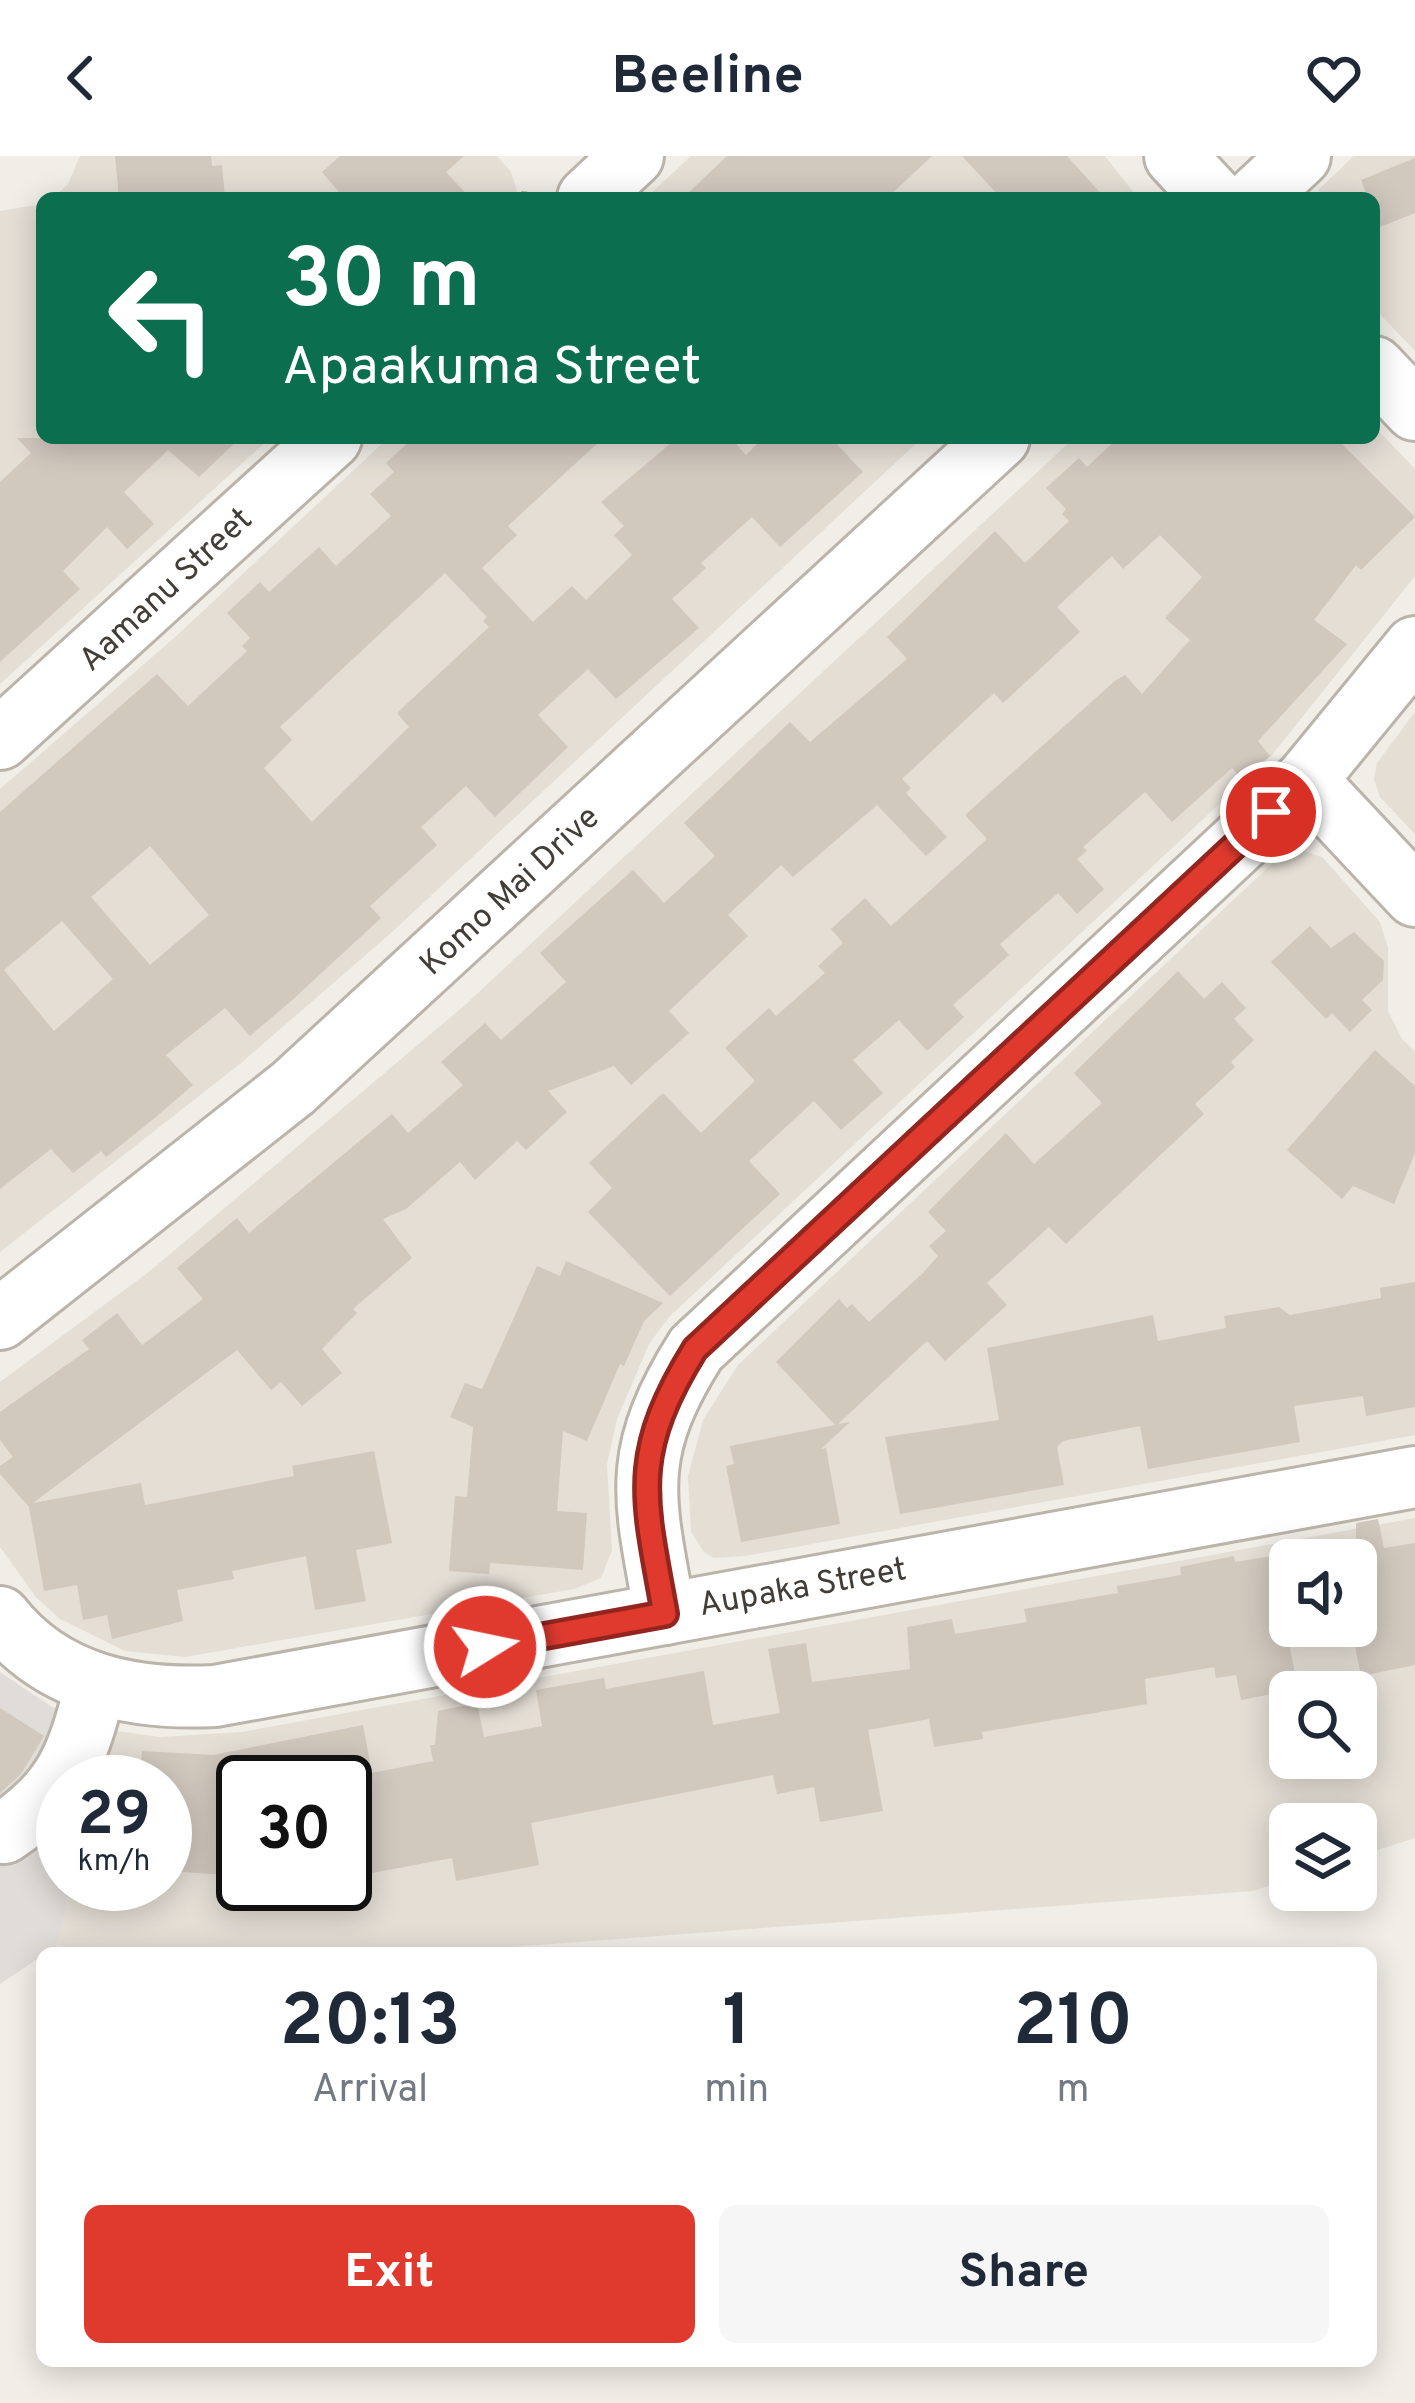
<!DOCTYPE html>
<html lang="en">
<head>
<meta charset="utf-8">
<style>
	body { margin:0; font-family:Overpass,sans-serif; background:#f6f6f7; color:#1f2937; height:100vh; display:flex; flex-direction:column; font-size:45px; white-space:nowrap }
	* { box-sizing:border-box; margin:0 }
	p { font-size:39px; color:#747a83 }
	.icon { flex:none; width:66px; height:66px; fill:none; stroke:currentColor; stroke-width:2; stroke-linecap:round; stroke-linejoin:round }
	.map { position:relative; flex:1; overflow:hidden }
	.side { position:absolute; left:36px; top:1791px; width:1341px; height:420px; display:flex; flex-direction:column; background:#fff; border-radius:18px; box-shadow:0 6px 30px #0003 }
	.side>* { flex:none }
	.hud { position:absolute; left:36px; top:36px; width:1344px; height:252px; border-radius:18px; box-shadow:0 6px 30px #0003; background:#0b6e4f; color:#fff; overflow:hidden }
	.controls { position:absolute; left:1269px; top:1383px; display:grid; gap:24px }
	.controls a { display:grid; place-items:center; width:108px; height:108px; border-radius:18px; background:#fff; box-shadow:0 6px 30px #0003; font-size:60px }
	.speed { position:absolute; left:36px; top:1599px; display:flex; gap:24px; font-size:60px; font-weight:700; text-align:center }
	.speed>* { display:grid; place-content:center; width:156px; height:156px; border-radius:50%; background:#fff; box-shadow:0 6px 30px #0003; line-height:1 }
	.speed small { font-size:30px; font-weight:400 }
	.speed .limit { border:6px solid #111; border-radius:18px; background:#fff; color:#111 }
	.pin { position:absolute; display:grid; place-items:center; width:102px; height:102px; color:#fff; margin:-51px; border:6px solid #fff; border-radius:50%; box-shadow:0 3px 12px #0007 }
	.me { position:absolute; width:132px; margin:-66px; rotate:80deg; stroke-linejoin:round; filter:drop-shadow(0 0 9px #0008) }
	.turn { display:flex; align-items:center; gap:42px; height:252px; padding:0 48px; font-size:54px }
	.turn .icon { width:156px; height:156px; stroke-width:2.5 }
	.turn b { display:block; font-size:84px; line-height:102px }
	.eta { display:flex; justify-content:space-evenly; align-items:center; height:204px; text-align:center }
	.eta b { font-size:72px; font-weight:700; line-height:84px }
	.cta { display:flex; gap:24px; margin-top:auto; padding:24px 48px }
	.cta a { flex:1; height:138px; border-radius:18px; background:#e03a2f; color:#fff; font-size:48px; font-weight:700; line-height:138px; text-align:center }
	.cta a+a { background:#f6f6f7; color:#1f2937 }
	header { display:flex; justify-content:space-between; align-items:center; height:156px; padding:0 48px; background:#fff; font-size:54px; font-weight:700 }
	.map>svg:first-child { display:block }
	.residential { fill:#e4ded5; fill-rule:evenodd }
	.industrial { fill:#e0dcd8 }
	.building { fill:#d1c8be; fill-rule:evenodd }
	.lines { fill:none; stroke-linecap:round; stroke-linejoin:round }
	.minor-casing { stroke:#bbb4aa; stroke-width:66 }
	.path { stroke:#bbae9d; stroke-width:8; stroke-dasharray:6 6; stroke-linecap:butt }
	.minor { stroke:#fff; stroke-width:60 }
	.route-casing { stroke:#92261f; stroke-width:30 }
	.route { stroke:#e03a2f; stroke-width:21 }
	.labels { text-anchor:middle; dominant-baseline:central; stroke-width:9; stroke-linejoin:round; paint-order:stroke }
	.street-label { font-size:33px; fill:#433d37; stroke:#fff }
</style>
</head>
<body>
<header><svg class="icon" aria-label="back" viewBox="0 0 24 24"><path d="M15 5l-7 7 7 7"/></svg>Beeline<svg class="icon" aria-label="heart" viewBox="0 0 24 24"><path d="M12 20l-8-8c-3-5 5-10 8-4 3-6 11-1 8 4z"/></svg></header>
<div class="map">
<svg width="1415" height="2247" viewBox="0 0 1415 2247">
	<rect width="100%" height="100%" fill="#f1ede7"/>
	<g class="residential">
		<path d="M80,0H497L511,16L517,35L515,42H53L68,28Z"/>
		<path d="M691,0H1105L1138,42H646Z"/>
		<path d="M1354,0H1415V195L1374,152V42H1326L1318,34Z"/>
		<path d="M42,48V282H270L0,528V55Z"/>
		<path d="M1374,270L1415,313V420L1272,599L669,1161L649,1188L617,1263L607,1308L612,1394L601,1422L574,1433L185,1501L125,1495L60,1463L36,1441L0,1391V1226L150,1115L465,849L1074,282H1374Z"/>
		<path d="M388,282H922L391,777L241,907L0,1096V633L173,483Z"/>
		<path d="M1415,556V678L1380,641L1374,623L1377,607Z"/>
		<path d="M1301,694L1322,701L1380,766L1388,792V855L1402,883L1415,895V1279L745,1400L714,1402L704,1396L691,1376L688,1320L703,1264L738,1209L1277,703Z"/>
		<path d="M1415,1362V1682L1356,1701V1668H1290V1723L1253,1735L433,1797H109L57,1790L72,1728H165V1626H97L109,1574L160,1581L242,1576ZM1290,1404H1356V1470H1290ZM1290,1536H1356V1602H1290ZM243,1626H345V1728H243Z"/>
	</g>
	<path class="industrial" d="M0,1516L52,1551L109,1574L97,1626H63V1728H72L57,1790L0,1828Z"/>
	<g class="building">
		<path d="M115,0H211L212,10L222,9L225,42H119Z"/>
		<path d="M340,0H464L446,16L470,42H344L322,16Z"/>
		<path d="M727,0H932L887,42H683Z"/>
		<path d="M962,0H1067L1105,42H1001Z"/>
		<path d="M1415,2V57L1380,71L1374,42H1368L1361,24Z"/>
		<path d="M17,282H240L199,321L168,294L124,336L154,368L127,393L107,371L63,415L80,433L0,506V326L31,297Z"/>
		<path d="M413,282H603L508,370L517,379L482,412L533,466L572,430L586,444L632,399L614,379L624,370L601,346L677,282H731L746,299L763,282H831L863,316L780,391L752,361L701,407L706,412L672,443L699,472L616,543L588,513L538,559L568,591L495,661L466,630L421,671L437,689L370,750L381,762L290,846L250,880L225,852L166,899L193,929L156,961L106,1001L101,995L73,1017L51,993L0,1033V656L157,518L188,550L247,495L242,490L250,482L227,457L260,426L269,436L319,391L336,410L391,360L370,338L394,316L386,307ZM445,417L487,461L483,465L489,471L397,557L409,571L312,666L264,612L292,584L280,571ZM150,690L209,759L150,809L91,741ZM62,765L113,823L54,875L4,814Z"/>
		<path d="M1118,282H1336L1415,361L1361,414L1356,409L1314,464L1347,488L1258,585L1270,600L1242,623L1232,612L1172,666L1145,636L1083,691L1087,695L1077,703L1104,733L1077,758L1058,737L1000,788L1009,799L953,849L964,861L927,895L899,864L853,904L883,937L841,974L814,945L749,1005L780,1038L670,1140L588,1056L612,1032L589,1007L663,937L701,977L755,925L725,892L769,852L776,860L825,817L818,810L843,787L831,773L865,742L891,770L987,683L965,659L1116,524L1125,519L1142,538L1190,484L1165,462L1202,421L1160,379L1123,413L1112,400L1057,451L1080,476L1003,547L994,537L902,623L911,632L906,637L947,681L926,700L877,649L793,721L781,709L728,759L748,780L669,855L689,877L631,929L614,910L548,935L567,956L526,994L517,985L475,1024L460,1006L406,1053L383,1063L412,1102L353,1153L357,1157L322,1193L342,1217L302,1250L281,1226L271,1234L237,1194L33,1347L141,1327L145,1349L294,1320L292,1310L374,1295L392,1387L356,1394L366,1445L315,1454L306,1400L232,1415L234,1423L177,1434L183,1465L112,1483L107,1459L83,1464L77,1429L44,1435L29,1351L0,1318V1310L13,1301L0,1284V1256L89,1193L82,1184L117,1157L142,1189L203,1143L177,1112L237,1062L249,1077L392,958L408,977L463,929L441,906L485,867L501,884L566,826L540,797L633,714L664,747L715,700L684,667L790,566L810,586L907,503L887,481L995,375L1025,407L1069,365L1062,358L1066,353L1046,332L1079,302L1087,311Z"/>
		<path d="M1310,770L1331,792L1354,776L1384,805L1383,824L1362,844L1372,854L1350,876L1332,857L1326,863L1271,806Z"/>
		<path d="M1178,815L1204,843L1222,826L1246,852L1234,863L1254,884L1231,906L1235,911L1195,948L1204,958L1066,1088L1049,1071L987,1127L1007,1149L945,1205L927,1185L838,1268L850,1266L821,1293L826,1292L840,1368L741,1386L726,1310L734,1308L730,1290L835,1269L776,1206L839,1143L847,1152L852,1148L869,1166L923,1117L938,1100L929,1090L946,1075L928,1056L1006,977L1034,1008L1102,947L1074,917Z"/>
		<path d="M1375,894L1415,930V997L1394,1048L1353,1030L1342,1043L1287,994Z"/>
		<path d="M566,1105L663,1147L644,1165L624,1210L620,1208L587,1285L563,1275L557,1355L587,1357L583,1414L490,1407L489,1418L449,1415L455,1340L467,1341L473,1271L450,1261L465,1227L482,1233L537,1110L560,1120Z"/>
		<path d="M1415,1126V1251L1366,1260L1363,1240L1294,1250L1300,1286L1148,1313L1140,1270L1063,1285L1057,1291L1064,1329L900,1358L885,1281L999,1264L987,1192L1153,1159L1158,1185L1226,1172L1224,1160L1279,1151L1290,1159L1381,1142L1380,1132Z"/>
		<path d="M1378,1363L1384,1392L1415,1387V1509L1361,1520L1351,1470H1356V1367Z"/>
		<path d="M1234,1400L1235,1406L1272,1400L1298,1533L1241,1544L1236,1519L1216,1522L1214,1511L1145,1523L1147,1548L982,1576L983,1583L934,1591L929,1563L868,1574L883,1655L820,1666L814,1631L777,1638L773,1619L531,1667L539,1709L456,1725L452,1702L345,1722V1626H243V1720L165,1715V1626H140L142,1595L213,1599L363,1569L372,1617L433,1605L430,1589H435L438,1555L477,1547L484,1581L542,1570L536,1534L604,1522L606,1533L704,1515L713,1569L780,1557L768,1493L806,1487L812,1526L910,1513L907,1471L952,1463L955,1478L1027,1466L1024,1453L1118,1437L1117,1430L1181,1419L1180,1411Z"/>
		<path d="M0,1552L44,1580L21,1618L0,1637Z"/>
	</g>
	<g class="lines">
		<defs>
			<g id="minor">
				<path d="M1175,0L1214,42"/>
				<path d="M588,42L633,0"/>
				<path d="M1255,42L1300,0"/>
				<path d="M1374,211L1415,254"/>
				<path d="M0,583L331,282"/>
				<path d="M1306,624L1415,740"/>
				<path d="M0,1163L293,932L999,282"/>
				<path d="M665,1458C644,1342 629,1299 696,1193L1306,624L1415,491"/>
				<path d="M0,1461C53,1529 134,1544 215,1540L1415,1321"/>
				<path d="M4,1677C67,1634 77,1601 96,1529"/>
			</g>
		</defs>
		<use href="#minor" class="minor-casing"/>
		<path class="path" d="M521,39L533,40"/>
		<use href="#minor" class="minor"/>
	</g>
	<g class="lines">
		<defs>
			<path id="route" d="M485,1491L665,1458C644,1341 629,1300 695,1193L1271,656"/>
		</defs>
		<use href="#route" class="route-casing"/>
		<use href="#route" class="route"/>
	</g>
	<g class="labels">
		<g class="street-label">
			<text transform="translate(167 435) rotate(-43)">Aamanu Street</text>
			<text transform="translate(511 736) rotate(-43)">Komo Mai Drive</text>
			<text transform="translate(803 1433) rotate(-10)">Aupaka Street</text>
		</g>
	</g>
</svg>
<div class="controls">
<a><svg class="icon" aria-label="sound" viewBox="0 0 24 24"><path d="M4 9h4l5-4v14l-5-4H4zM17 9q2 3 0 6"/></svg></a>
<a><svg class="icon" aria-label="search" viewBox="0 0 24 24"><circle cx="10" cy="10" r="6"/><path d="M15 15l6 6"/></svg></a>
<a><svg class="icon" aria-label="layers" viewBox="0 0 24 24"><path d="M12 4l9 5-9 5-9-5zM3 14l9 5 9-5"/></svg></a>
</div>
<div class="speed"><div>29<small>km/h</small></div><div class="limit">30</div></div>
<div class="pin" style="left:1271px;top:656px;background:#d93025"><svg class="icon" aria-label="arrive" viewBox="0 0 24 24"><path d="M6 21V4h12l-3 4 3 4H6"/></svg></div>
<svg class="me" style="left:485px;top:1491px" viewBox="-20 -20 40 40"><circle r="17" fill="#e03a2f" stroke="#fff" stroke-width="3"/><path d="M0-11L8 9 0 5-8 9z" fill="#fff"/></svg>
<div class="hud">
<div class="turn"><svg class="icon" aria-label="left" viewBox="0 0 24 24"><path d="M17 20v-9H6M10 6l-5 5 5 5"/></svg><div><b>30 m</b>Apaakuma Street</div></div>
</div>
<section class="side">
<div class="eta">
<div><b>20:13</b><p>Arrival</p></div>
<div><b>1</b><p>min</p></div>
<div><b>210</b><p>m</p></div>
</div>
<div class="cta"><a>Exit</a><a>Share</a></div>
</section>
</div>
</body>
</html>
